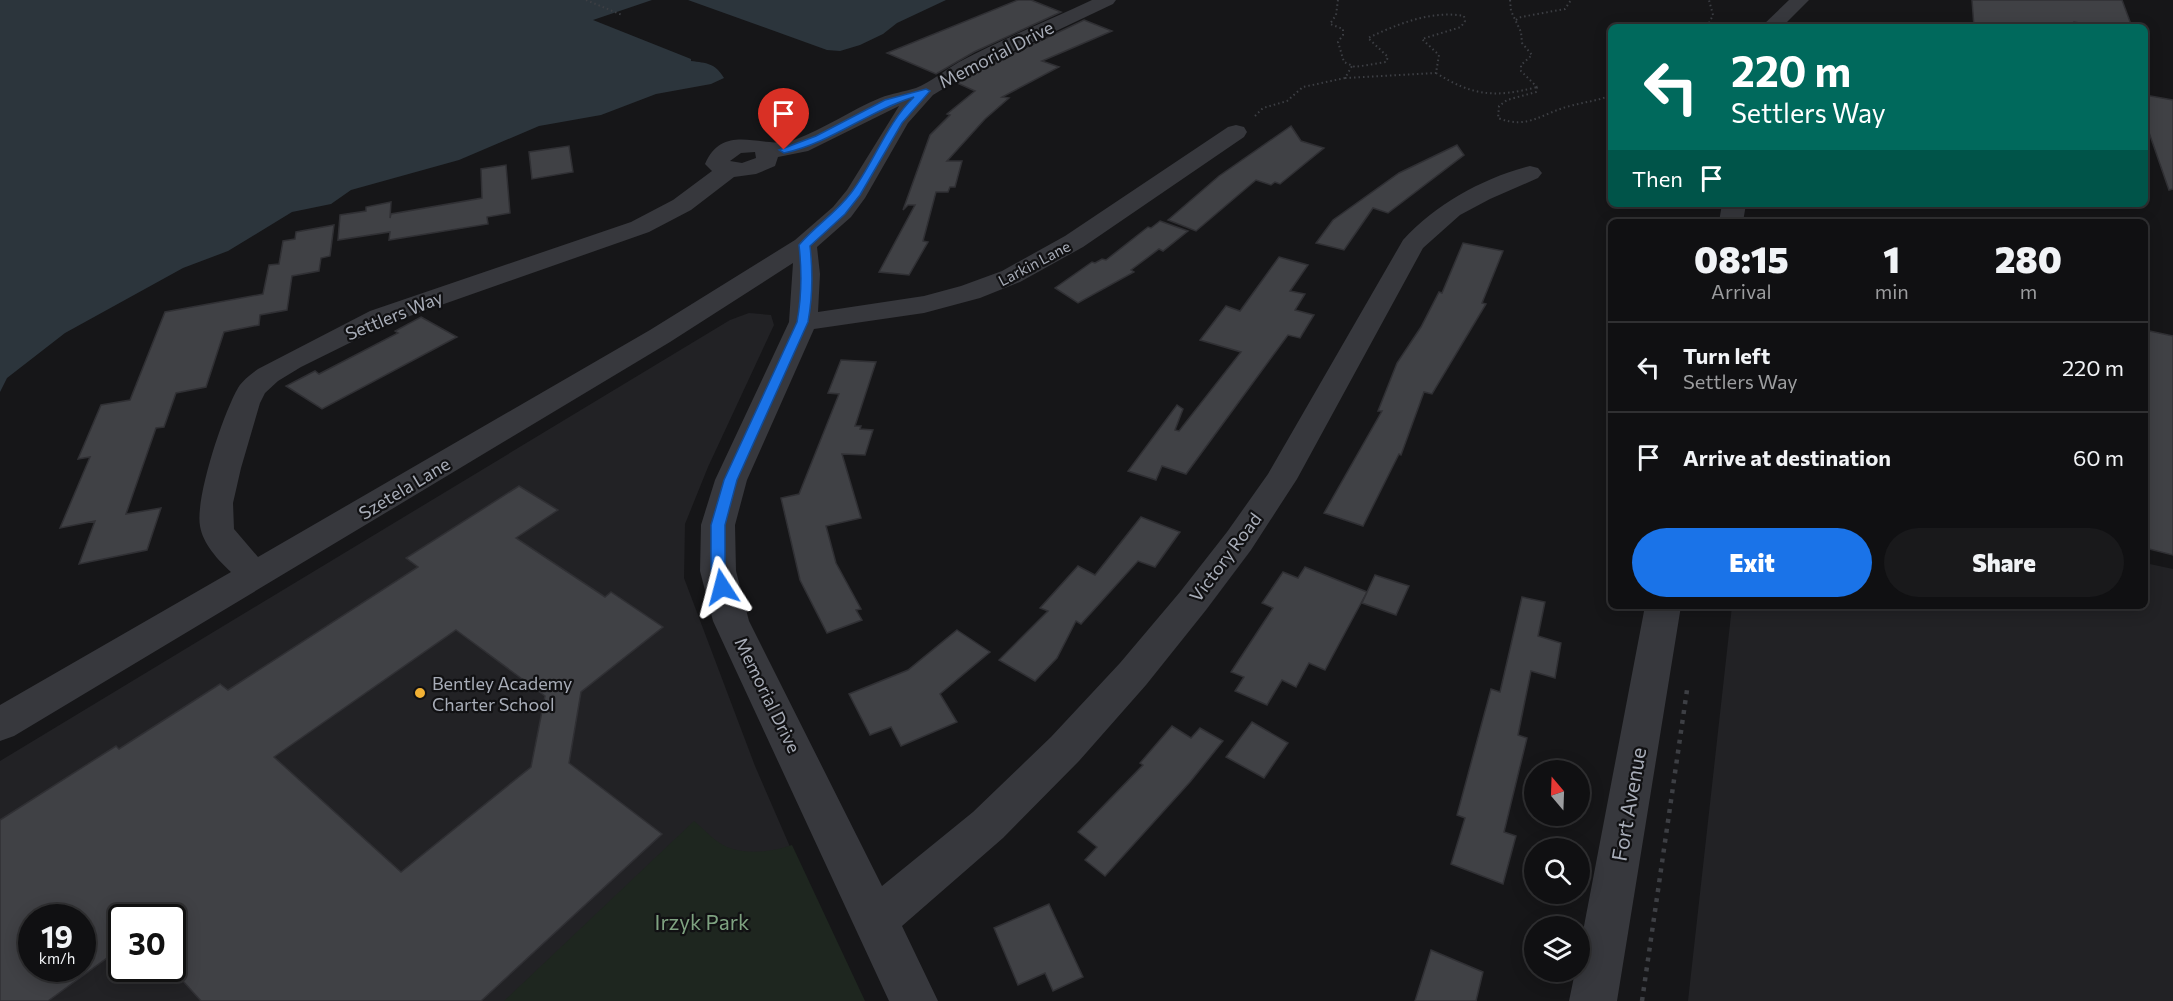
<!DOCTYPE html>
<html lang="en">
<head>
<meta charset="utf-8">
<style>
	body { margin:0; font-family:Commissioner,sans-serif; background:#19191b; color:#f1f3f6; height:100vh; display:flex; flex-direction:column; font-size:22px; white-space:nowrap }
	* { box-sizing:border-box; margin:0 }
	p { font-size:20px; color:#9c9d9f }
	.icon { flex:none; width:33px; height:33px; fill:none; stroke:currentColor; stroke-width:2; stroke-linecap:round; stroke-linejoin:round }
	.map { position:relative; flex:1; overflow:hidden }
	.drawer { position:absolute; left:1608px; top:219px; width:540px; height:390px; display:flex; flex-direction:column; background:#101012; border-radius:9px; box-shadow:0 3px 15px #0003,0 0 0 2px #303032 }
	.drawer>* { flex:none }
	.banner { position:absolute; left:1608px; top:24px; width:540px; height:183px; border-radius:9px; box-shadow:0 3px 15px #0003,0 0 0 2px #303032; background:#00695c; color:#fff; overflow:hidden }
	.needle { width:39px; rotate:341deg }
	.controls { position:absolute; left:1524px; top:760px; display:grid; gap:12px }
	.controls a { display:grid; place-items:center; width:66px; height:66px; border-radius:50%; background:#101012; box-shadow:0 3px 15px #0003,0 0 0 2px #303032; font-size:30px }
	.speed { position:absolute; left:18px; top:904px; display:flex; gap:12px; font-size:30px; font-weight:700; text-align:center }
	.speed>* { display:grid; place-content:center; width:78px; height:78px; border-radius:50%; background:#101012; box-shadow:0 3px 15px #0003,0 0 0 2px #303032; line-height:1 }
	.speed small { font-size:15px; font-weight:400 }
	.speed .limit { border:3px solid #111; border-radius:9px; background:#fff; color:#111 }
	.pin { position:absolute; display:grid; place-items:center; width:51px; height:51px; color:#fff; margin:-62px -26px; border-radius:50% 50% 50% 0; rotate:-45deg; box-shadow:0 0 6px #0007 }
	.pin .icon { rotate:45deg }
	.me { position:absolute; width:66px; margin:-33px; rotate:351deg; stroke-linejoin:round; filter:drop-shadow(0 0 4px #0008) }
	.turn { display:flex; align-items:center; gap:21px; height:126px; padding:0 24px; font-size:27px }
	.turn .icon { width:78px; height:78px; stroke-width:2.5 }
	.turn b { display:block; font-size:42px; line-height:51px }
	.then { display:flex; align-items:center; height:57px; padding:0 24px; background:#0003; gap:12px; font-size:22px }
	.eta { display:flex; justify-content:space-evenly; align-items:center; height:102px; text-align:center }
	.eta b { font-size:36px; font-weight:800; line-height:42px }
	.cta { display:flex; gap:12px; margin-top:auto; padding:12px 24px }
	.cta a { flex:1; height:69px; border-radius:36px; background:#1a73e8; color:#fff; font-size:24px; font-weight:800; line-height:69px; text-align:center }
	.cta a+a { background:#19191b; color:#f1f3f6 }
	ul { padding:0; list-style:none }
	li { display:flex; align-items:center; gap:18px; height:90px; padding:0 24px; border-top:2px solid #303032 }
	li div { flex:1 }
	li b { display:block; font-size:22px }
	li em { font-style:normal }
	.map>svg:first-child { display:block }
	.built { fill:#222225; fill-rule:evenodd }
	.green { fill:#1e261f }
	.water { fill:#2c353c }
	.building { fill:#404145; stroke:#303034; stroke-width:1.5; fill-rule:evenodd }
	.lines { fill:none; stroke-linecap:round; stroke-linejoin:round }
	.path-far1 { stroke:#3d3f44; stroke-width:2; stroke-dasharray:1.5 3; stroke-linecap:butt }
	.path { stroke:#3d3f44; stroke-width:4.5; stroke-dasharray:4 6; stroke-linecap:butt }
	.minor { fill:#37383d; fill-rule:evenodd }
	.route { fill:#1a73e8; stroke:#114b97; stroke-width:1.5 }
	.poi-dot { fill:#f2b134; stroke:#111113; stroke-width:2 }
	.labels { text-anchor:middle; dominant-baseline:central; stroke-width:4.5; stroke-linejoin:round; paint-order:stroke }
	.far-street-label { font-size:15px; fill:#a8adb8; stroke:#111113 }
	.street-label { font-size:18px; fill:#a8adb8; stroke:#111113 }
	.poi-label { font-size:18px; fill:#a8adb8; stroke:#111113; text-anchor:start }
	.near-street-label { font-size:21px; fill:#a8adb8; stroke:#111113 }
	.near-park-label { font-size:21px; fill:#7fa381; stroke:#111113 }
</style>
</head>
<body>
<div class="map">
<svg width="2173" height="1001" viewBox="0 0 2173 1001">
	<rect width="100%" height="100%" fill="#161618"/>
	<g class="built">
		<path d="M749,313L771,315L774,325L708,467L685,524L684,578L755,766L857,1001H0V761L730,320ZM32,918H82V969H32ZM122,918H172V969H122Z"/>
		<path d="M2145,563L2173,569V1001H1688L1732,606H2145Z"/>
	</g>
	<path class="green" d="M694,821C704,829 715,842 727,847C748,855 772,852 792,845L865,1001H504Z"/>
	<g class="water">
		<path d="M0,0H652L593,20L691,59V61C707,63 715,63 724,78L711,84L656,94L601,115L539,126L459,160L351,190L331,204L292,212L228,251L183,268L65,333L7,378L0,392Z"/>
		<path d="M688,0H946L897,23L883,34L860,45L840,51L827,50Z"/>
	</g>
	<g class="building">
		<path d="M1018,0H1031L1061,12L974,52L936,74L887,53Z"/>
		<path d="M1972,0H2122L2132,27H2107L2074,22V27H1974Z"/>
		<path d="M1084,20L1112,31L1042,61L1059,67L1002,97L1009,98L985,119L947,161H962L955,187H950L948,192H936L923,241L928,242L909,275L879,272L915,205H908L903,210L930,135L950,115L947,114L975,91L957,83L975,72Z"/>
		<path d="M2145,95L2173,100V189L2169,190L2145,121Z"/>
		<path d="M1291,126L1301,141L1324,148L1280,184L1275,182L1271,185L1256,180L1196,231L1168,220L1219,176Z"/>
		<path d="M1457,145L1464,155L1388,213L1373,208L1344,250L1316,243L1333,220L1399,173Z"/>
		<path d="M569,146L573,172L532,179L529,152Z"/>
		<path d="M506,165L510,213L487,217L488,224L389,240L390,232L338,240L340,215L366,211V207L391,202L390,218L391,214L482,198L481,169Z"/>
		<path d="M1160,221L1188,231L1163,251L1159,249L1131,270L1134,272L1078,303L1055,288L1092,262L1095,263L1102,259L1106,260L1148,227L1151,228Z"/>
		<path d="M334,225L330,256L321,258L319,271L292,276L287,310L260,315L259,325L224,332L206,387L176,393L164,427L156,428L126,514L161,508L147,550L79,564L95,521L60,528L90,457L78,459L101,405L130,400L165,312L263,294L269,265L279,264L283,241L295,239L296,232Z"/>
		<path d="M1463,243L1503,251L1482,303L1486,304L1432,394L1424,392L1401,455L1399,454L1363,526L1324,513L1382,411H1378L1397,363L1421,327L1439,292L1442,293Z"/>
		<path d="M1279,257L1308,265L1290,291L1305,294L1295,310L1314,315L1300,338L1288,335L1186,474L1162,466L1156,480L1128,471L1177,405L1183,409L1175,430L1179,431L1241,352L1200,340L1226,306L1240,311Z"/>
		<path d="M421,317L457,337L322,409L286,386L315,371L319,374L398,333L395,331Z"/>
		<path d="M2145,330L2173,336V555L2145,548Z"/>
		<path d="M841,360L876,362L855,426H861L860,429L873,430L865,455L842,454L861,518L826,526L836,563L861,609L856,610L862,620L827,633L800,580L781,498L799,494L839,394L828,393Z"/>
		<path d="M519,486L558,510L516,538L605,597L611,592L663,627L581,692L569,763L662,834L481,1001H201L172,969V918H122V947L48,1001H0V820L116,746L119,749L220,684L228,690L418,567L406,558ZM456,630L545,696L531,767L401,872L274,757ZM32,918H82V969H32Z"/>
		<path d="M1141,517L1180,532L1155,567L1138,561L1081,624L1076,621L1057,658L1035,681L999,660L1048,611L1040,608L1078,566L1095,575Z"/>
		<path d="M1305,567L1367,592L1325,670L1309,663L1296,687L1282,680L1267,705L1235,691L1244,677L1231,672L1273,608L1262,603L1283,572L1298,578Z"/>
		<path d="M1375,575L1409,586L1396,615L1362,603Z"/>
		<path d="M1522,597L1545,602L1538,636L1561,643L1555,678L1531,671L1518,735L1527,738L1504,832L1516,836L1503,884L1451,864L1465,818L1457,815L1491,689L1500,692Z"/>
		<path d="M957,630L990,652L940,694L957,722L901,746L891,727L870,735L849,694L908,670Z"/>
		<path d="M1252,722L1288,743L1264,778L1226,757Z"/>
		<path d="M1172,726L1191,738L1200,728L1223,741L1190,782L1105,876L1085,860L1097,847L1078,832L1143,765L1140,763Z"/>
		<path d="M1049,904L1083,977L1053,991L1045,973L1018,985L994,928Z"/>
		<path d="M1431,950L1483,972L1476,1001H1415Z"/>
	</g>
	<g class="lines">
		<g class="path-far1">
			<path d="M586,0L622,15"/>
			<path d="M1338,0L1336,15L1330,24L1343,29V35L1338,42L1344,62L1355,67L1386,62L1388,57L1368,38C1398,24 1431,10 1464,16L1465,21L1461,27L1422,39L1439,55L1436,73C1473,96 1495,98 1537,87"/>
			<path d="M1510,0L1511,11L1521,32L1522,43L1532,55L1521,65V71L1537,87"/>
			<path d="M1516,20L1521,17L1565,9L1571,0"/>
			<path d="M1707,27L1713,15L1709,0"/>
			<path d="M1345,78L1436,73"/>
			<path d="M1537,87L1536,92L1507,100L1499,106L1498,118C1528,130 1542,113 1570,106C1584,102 1598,101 1611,95"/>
			<path d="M1255,116L1263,108L1287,101L1303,87L1345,78L1352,66"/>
		</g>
		<path class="path" d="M1642,1001L1687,690"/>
		<g class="minor">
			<path d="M1092,0H1116L1113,4L974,70L933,95L908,123L865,198L851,217L817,247L820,274L818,312L924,296L961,286L1002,271L1065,236L1228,127L1236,125L1244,127L1247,132L1244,137L1083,247L1020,282L980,298L924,313L814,329L747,480L735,525L736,571L749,621L882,886L973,812L1051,737L1120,663L1180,592L1227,532L1268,474L1403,240C1436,204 1483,178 1530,166L1538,168L1542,173L1538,178L1490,199L1460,215L1423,248L1297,479L1251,550L1206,610L1146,685L1079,761L1003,838L902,926L938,1001H889L713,621L700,571L701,525L715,480L789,322L793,263L670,342L14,736L0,741V705L231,572C218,560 203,544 200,526C195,498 223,414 238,388C243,380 250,375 258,369L370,311L631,222L673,200L712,171L705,164C724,120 765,151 794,140C824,129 851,110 880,98C892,93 904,92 916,88C931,82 945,70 959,62C1002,39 1048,21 1092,0ZM899,106L847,190L833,207L795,240L650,330L258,557L234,529L233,503L241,468L260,403L265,393L278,381L301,367L390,323L649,232L691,210L734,177L756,174L775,166L778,157L808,151ZM755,152L756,158L742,163L730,161L741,153Z"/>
			<path d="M1789,0H1809L1782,27H1761Z"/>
			<path d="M1722,204H1746L1743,222H1719Z"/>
			<path d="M1645,606H1681L1617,1001H1569L1575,972H1580V947Z"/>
		</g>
	</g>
	<path class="route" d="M926,89L930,91L902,123L860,195L845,214L810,246C813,273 813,295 808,322L737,480L725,525V570L730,587L728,591H717L711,570V525L724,480L797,322C802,295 802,272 799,245C815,226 836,213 851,193C874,163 886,124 914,97C868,111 831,143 784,153L779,150L816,136L885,100Z"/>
	<circle class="poi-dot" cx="420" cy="693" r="6"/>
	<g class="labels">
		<g class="far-street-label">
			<text transform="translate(1034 263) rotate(-28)">Larkin Lane</text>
		</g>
		<g class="street-label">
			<text transform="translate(996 54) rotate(-27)">Memorial Drive</text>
			<text transform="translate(394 315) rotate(-22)">Settlers Way</text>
			<text transform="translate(404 488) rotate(-31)">Szetela Lane</text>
			<text transform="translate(1225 557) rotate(-53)">Victory Road</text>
			<text transform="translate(768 695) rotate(64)">Memorial Drive</text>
		</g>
		<g class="poi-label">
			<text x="432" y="683">Bentley Academy<tspan x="432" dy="21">Charter School</tspan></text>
		</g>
		<g class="near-street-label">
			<text transform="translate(1628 804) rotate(-80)">Fort Avenue</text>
		</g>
		<g class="near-park-label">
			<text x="702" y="921">Irzyk Park</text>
		</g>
	</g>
</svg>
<div class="controls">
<a><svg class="needle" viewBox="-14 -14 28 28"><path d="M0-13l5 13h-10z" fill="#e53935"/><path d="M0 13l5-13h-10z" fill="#9c9d9f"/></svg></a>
<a><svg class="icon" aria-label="search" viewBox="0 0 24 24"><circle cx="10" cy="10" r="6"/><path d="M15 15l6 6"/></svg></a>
<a><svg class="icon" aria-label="layers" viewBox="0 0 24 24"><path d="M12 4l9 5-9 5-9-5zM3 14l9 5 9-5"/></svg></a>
</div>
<div class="speed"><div>19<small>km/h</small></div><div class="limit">30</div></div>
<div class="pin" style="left:784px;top:150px;background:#d93025"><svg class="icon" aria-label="arrive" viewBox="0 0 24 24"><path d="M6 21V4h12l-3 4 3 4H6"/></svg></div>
<svg class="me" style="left:722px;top:587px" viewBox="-20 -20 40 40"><path d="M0-17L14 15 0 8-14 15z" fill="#1a73e8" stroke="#fff" stroke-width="4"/></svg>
<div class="banner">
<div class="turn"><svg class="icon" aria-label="left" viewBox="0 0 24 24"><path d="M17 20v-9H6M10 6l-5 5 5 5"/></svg><div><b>220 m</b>Settlers Way</div></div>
<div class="then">Then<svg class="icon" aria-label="arrive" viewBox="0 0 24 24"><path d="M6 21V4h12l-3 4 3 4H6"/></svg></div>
</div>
<section class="drawer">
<div class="eta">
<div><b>08:15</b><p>Arrival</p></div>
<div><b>1</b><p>min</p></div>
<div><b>280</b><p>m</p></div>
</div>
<ul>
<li><svg class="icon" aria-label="left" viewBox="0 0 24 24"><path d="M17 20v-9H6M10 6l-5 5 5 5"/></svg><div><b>Turn left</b><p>Settlers Way</p></div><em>220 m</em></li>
<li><svg class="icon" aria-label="arrive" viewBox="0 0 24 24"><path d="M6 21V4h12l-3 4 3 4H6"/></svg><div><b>Arrive at destination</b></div><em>60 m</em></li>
</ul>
<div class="cta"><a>Exit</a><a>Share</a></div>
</section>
</div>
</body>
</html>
